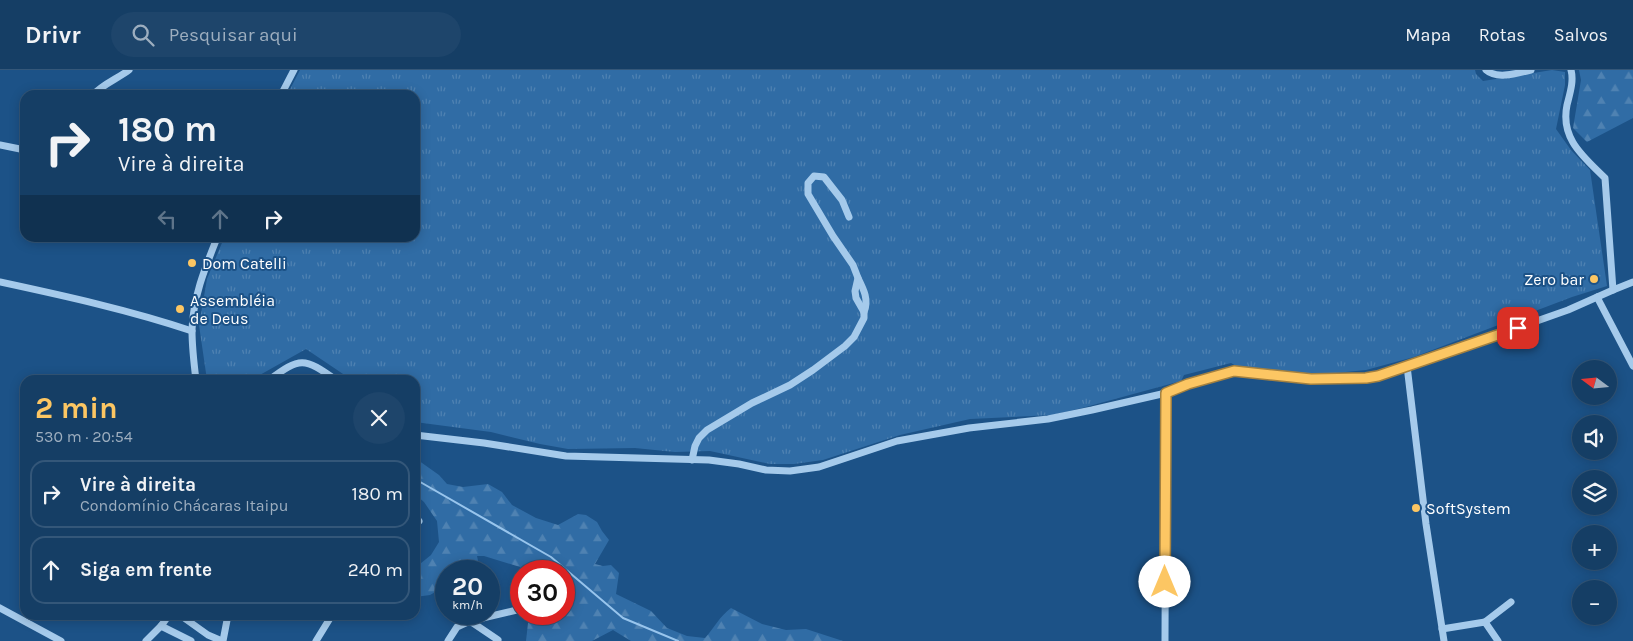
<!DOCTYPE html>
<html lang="pt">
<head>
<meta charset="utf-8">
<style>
	body { margin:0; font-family:Karla,sans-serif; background:#1e456b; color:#f1f3f6; height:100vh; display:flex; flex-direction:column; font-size:19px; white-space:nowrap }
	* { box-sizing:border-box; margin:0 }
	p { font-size:16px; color:#9daebf }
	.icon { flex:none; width:28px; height:28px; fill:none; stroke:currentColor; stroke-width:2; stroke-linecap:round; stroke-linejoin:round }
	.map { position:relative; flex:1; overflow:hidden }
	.drawer { position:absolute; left:20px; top:305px; width:400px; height:245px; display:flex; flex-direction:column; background:#153e65; border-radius:15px; box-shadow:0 2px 12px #0003,0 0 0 1px #345779 }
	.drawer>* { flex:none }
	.top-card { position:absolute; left:20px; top:20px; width:400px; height:152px; border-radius:15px; box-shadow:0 2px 12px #0003,0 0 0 1px #345779; background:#153e65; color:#f1f3f6; overflow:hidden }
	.needle { width:32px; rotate:286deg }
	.buttons { position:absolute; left:1572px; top:290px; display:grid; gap:10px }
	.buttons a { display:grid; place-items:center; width:45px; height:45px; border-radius:50%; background:#153e65; box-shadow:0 2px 12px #0003,0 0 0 1px #345779; font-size:25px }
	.speed { position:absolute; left:435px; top:490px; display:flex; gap:10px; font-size:25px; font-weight:700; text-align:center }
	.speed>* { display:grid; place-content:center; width:65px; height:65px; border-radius:50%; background:#153e65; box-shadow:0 2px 12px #0003,0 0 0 1px #345779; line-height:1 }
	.speed small { font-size:12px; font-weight:400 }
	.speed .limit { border:8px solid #d22; background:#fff; color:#111 }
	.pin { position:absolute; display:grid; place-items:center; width:42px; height:42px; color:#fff; margin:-21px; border-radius:10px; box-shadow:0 2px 8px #0006 }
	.me { position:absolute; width:55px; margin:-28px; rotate:0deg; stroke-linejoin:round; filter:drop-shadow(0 0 4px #0008) }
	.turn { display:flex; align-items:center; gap:18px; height:105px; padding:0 15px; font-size:22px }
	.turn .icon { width:65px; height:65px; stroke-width:2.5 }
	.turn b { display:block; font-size:35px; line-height:42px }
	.lanes { display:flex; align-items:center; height:48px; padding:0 15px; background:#0003; justify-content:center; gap:25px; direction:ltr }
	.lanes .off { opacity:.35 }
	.round { display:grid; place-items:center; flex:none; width:52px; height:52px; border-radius:26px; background:#1e456b }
	.head { display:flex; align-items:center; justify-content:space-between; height:85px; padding:0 15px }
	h1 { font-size:30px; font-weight:700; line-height:38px; color:#fcc663 }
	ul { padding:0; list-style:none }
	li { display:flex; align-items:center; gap:15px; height:68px; margin:0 10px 8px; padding:0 5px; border:2px solid #345779; border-radius:15px }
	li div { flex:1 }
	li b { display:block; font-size:19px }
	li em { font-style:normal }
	header { display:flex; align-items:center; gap:30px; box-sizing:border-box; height:70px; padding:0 25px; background:#153e65; border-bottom:1px solid #345779 }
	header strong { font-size:24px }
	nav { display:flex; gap:28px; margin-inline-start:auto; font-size:18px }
	.search { width:350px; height:45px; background:#1e456b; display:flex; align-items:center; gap:12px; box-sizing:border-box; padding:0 18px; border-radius:28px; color:#9daebf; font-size:19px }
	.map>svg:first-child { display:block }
	.grass { fill:url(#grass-tufts) }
	.forest { fill:url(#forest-firs) }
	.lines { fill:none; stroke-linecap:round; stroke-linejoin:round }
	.stream { stroke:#98c5ed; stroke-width:2 }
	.minor { stroke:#a5caeb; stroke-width:7 }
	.route-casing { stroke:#a48140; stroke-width:12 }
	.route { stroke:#fcc663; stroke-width:9 }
	.poi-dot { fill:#fcc663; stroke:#1c5287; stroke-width:2 }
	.labels { text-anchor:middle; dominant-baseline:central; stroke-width:4; stroke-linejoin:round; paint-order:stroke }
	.poi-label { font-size:16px; fill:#fff; stroke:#1c5287; text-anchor:start }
</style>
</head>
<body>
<header>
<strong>Drivr</strong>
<div class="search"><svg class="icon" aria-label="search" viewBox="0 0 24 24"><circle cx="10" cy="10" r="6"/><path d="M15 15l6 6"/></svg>Pesquisar aqui</div>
<nav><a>Mapa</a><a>Rotas</a><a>Salvos</a></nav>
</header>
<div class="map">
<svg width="1633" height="571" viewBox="0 0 1633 571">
	<defs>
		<pattern id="grass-tufts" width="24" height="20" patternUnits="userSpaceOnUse" patternTransform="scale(1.25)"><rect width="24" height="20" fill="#306ca5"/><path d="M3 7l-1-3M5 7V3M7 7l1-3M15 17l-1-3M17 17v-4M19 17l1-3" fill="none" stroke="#4f82b2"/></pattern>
		<pattern id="forest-firs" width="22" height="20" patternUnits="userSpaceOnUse" patternTransform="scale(1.25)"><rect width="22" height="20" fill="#306ca5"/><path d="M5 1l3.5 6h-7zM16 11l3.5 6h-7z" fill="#4f82b2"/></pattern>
	</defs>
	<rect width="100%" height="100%" fill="#1c5287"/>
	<path class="grass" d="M300,0H1475L1476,4L1483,11L1552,0L1565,2V15L1556,59L1571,80L1590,100L1607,216L1572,227L1414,287L1366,300L1315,305L1238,297L1231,293L1184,305L1181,311L1082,338L1052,345L970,349L900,365L823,390L794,394H770L710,381L675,382L635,378L568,379L540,374L491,362L415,352V310H352L306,279L251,310H207L199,255L207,209L224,168H415V25H287Z"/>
	<g class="forest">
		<path d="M1579,0H1633V48L1587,72L1573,58L1581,10Z"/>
		<path d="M415,388L439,405L447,414L463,417L488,414L502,422L512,435L536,448L558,455L578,444L586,445L597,452L602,461L609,470L595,494L603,496L611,495L619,503L616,524L651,541L667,558L687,566L705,568C714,558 720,546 731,538L762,554L786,560L806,559L843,571H631L613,560L592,571H526L529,544H564V501L521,502L520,497L484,486H477L480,500L479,501H446V516L430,525L415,527V498L431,485L439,472L437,451L424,432L415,424Z"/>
	</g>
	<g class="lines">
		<path class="stream" d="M415,409L551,487L623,548L678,571"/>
		<g class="minor">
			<path d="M1486,0C1497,10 1518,3 1531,0"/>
			<path d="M1571,0C1574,11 1570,23 1567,35C1560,69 1584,87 1605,108L1613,220"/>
			<path d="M93,25C103,14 117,9 129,0"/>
			<path d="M281,25L294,0"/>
			<path d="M0,75L25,80"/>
			<path d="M858,208C864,220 869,230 864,242"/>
			<path d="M0,212C65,226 129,240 192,261"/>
			<path d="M1597,227L1633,296"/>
			<path d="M1407,296L1426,454L1444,571"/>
			<path d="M196,310C194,294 192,277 192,260C193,227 205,198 217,168"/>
			<path d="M269,310C300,287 304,287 336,310"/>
			<path d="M415,365L484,373L566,386L709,390L739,394L766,400L790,401L819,397L897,371L969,358L1048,349L1092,340L1166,323L1187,314L1234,301L1311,309L1366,308L1378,307L1568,240L1613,220L1633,212"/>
			<path d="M692,390L695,376L699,368L707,360L752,333L790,315L813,300L845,276L854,267L864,248V242L856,228L855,221L858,208L853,195L833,166L808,124V113L814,106L824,107L842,130L849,147"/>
			<path d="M415,453L419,451"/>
			<path d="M0,538L61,571"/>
			<path d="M180,545L208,565L222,571"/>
			<path d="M470,551L498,570"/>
			<path d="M1485,552L1511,532"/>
			<path d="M161,556L191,571"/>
			<path d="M1442,559L1485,552L1498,571"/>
			<path d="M146,571L161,556L169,545"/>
			<path d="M223,571L228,545"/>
			<path d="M316,571L332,545"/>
			<path d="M448,571L457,557L470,551L521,539"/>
			<path d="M1165,571L1166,323"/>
		</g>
	</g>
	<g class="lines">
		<defs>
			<path id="route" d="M1165,512L1166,323L1188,314L1234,301L1311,309L1366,308L1378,306L1518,258"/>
		</defs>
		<use href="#route" class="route-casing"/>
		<use href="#route" class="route"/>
	</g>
	<g class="poi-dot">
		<circle cx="192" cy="193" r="5"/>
		<circle cx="1594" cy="209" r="5"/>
		<circle cx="180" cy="239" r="5"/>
		<circle cx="1416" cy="438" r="5"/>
	</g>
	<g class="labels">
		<g class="poi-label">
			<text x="202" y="193">Dom Catelli</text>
			<text x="1584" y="209" text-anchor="end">Zero bar</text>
			<text x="190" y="230">Assembléia<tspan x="190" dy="18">de Deus</tspan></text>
			<text x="1426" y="438">SoftSystem</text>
		</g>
	</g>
</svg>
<div class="buttons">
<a><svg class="needle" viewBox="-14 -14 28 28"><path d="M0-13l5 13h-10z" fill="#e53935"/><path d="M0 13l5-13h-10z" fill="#9daebf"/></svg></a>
<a><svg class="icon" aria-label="sound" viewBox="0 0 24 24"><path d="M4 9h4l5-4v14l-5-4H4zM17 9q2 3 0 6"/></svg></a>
<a><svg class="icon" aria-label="layers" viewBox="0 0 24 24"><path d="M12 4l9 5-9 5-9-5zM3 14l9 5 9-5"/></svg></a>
<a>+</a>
<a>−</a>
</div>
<div class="speed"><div>20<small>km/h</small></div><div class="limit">30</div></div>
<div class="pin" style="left:1518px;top:258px;background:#d93025"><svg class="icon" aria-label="arrive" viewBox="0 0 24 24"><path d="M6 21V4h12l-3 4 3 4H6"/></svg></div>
<svg class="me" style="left:1165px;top:512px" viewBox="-20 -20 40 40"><circle r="19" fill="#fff"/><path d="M0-13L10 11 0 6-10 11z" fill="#fcc663"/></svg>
<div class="top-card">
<div class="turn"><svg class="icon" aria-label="right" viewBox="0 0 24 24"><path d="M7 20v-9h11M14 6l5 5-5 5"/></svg><div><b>180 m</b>Vire à direita</div></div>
<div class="lanes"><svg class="icon off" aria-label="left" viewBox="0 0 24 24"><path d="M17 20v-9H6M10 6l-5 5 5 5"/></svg><svg class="icon off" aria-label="ahead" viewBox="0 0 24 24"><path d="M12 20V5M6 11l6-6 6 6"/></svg><svg class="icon" aria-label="right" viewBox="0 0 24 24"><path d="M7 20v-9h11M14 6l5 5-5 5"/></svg></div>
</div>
<section class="drawer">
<div class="head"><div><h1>2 min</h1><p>530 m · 20:54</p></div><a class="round"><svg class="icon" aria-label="close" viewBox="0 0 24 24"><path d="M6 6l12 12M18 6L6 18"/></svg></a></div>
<ul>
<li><svg class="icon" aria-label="right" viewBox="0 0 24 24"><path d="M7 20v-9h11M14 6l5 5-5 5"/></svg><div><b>Vire à direita</b><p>Condomínio Chácaras Itaipu</p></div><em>180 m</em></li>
<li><svg class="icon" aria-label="ahead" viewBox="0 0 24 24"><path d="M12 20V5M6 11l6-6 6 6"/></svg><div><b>Siga em frente</b></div><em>240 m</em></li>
</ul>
</section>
</div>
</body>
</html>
